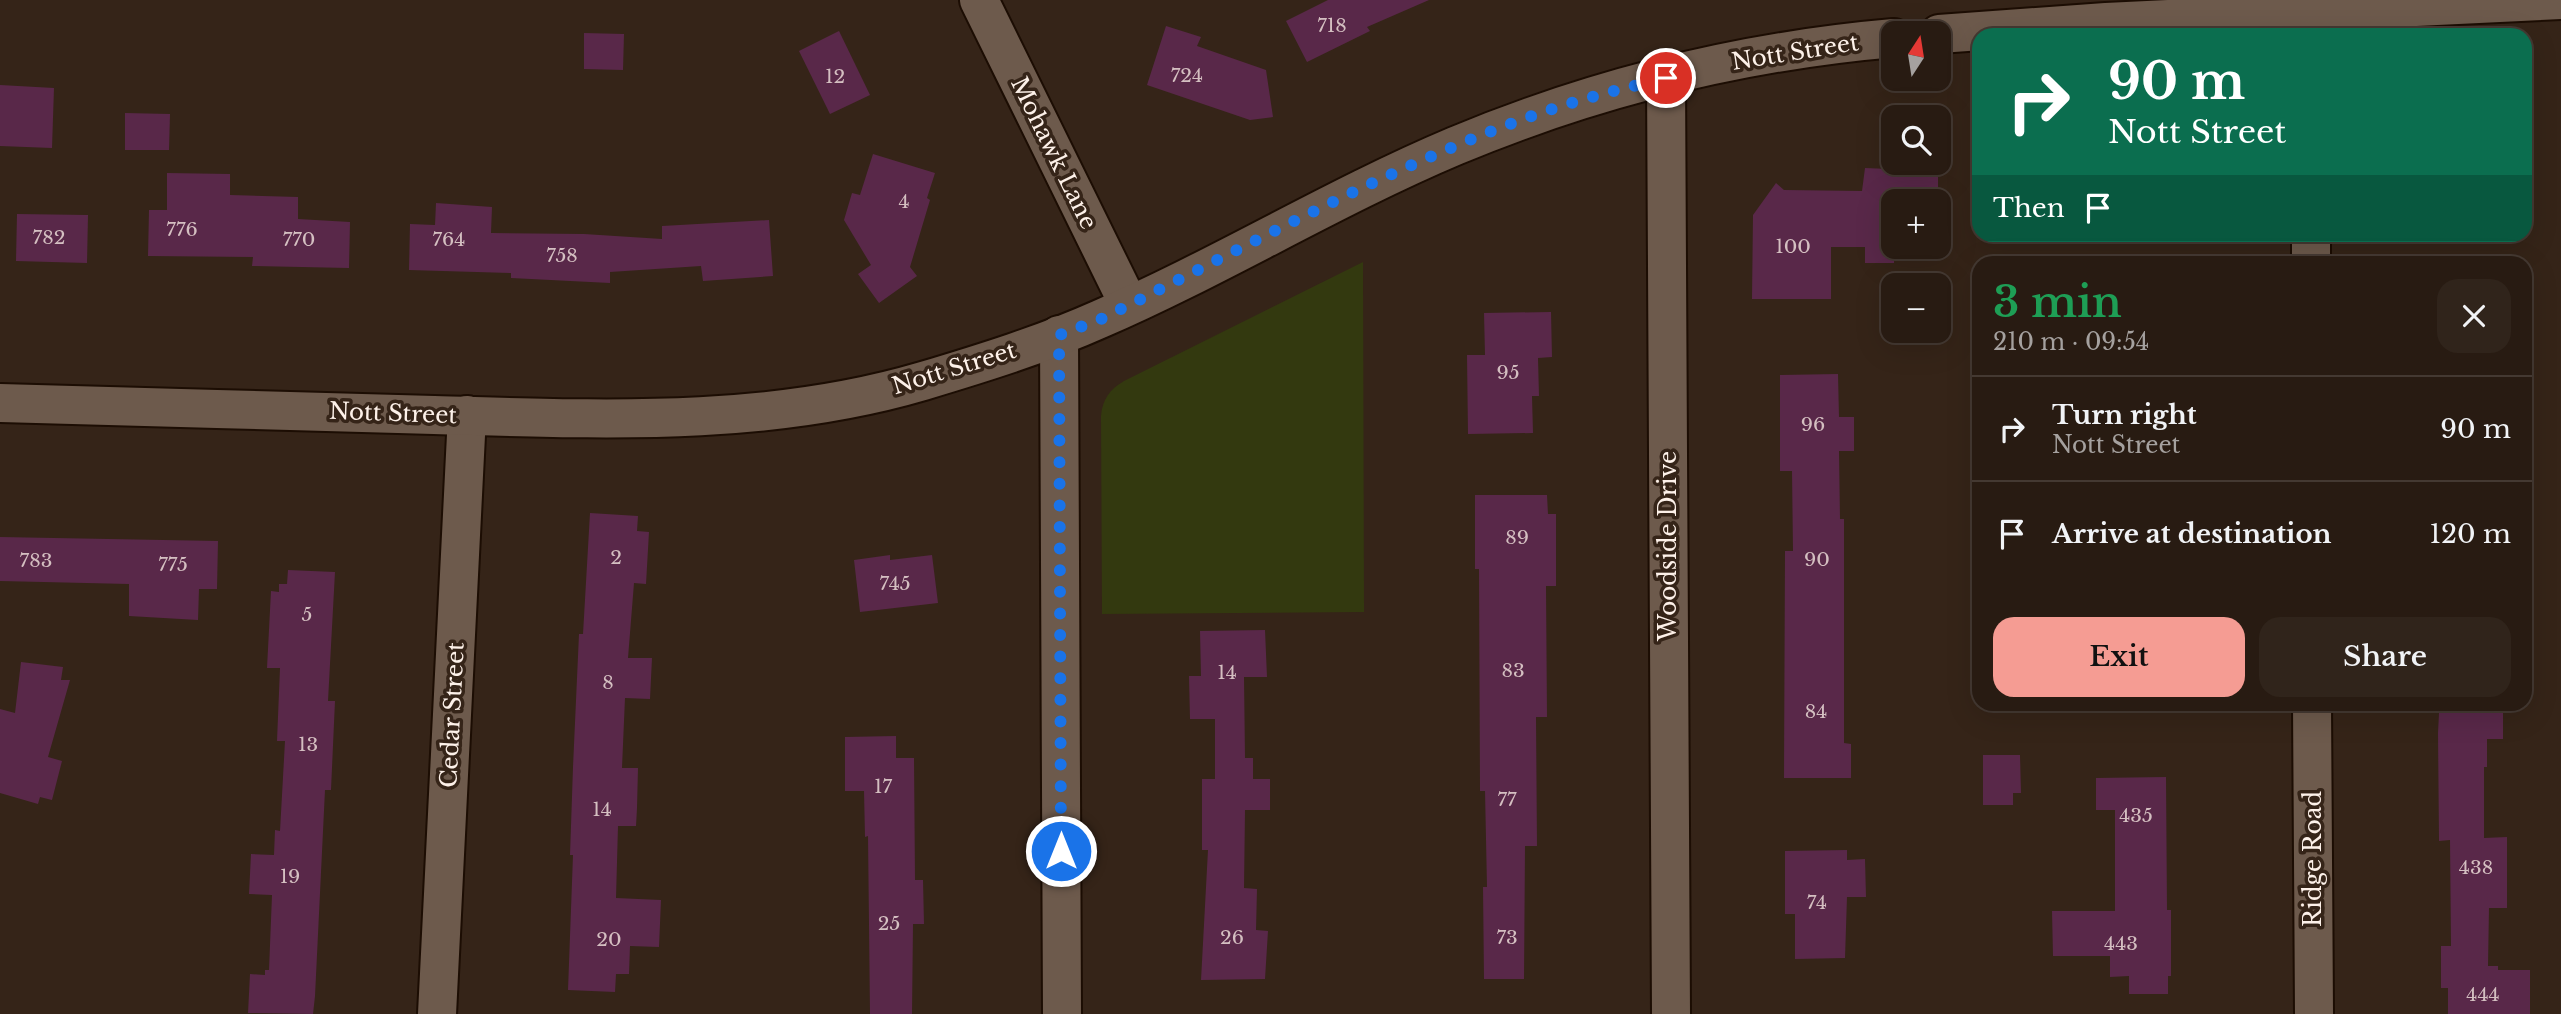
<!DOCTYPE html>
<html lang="en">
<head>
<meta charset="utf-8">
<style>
	body { margin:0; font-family:"Libre Baskerville",serif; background:#30241b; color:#f1f3f6; height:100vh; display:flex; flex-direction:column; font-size:26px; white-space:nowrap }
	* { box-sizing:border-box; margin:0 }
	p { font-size:23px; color:#a5a19f }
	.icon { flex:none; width:38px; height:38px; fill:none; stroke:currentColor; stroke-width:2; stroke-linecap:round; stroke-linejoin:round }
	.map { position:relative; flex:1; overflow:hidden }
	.details { position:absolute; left:1972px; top:256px; width:560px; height:455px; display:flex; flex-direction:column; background:#281b12; border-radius:21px; box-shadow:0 7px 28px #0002,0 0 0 2px #443932 }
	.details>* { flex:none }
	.hud { position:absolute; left:1972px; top:28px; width:560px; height:214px; border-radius:21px; box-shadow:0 7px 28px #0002,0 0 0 2px #443932; background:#0b6e4f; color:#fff; overflow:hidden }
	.needle { width:46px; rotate:12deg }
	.tools { position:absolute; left:1881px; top:21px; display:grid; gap:14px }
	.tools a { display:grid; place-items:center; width:70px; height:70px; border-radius:14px; background:#281b12; box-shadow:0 7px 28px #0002,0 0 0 2px #443932; font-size:35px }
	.pin { position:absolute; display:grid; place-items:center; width:60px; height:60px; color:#fff; margin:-30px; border:4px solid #fff; border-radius:50%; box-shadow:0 2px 7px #0007 }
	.me { position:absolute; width:77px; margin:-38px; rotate:0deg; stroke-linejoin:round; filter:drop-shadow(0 0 5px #0008) }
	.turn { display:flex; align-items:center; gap:24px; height:147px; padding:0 21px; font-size:32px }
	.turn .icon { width:91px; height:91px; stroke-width:2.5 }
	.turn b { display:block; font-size:49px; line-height:60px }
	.then { display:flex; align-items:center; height:66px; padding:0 21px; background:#0003; gap:14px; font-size:26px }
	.round { display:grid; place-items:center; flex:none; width:74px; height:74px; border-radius:21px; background:#30241b }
	.head { display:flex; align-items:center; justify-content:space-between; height:119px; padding:0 21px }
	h1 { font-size:42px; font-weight:600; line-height:52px; color:#1e9e55 }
	.button { display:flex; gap:14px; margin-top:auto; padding:14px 21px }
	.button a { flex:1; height:80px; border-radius:21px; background:#f59c93; color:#111; font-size:28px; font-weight:600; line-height:80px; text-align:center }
	.button a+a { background:#30241b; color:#f1f3f6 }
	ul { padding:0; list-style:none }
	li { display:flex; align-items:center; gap:21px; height:105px; padding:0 21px; border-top:2px solid #443932 }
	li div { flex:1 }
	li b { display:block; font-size:26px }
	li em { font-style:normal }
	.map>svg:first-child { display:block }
	.green { fill:#33390f }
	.building { fill:#592849 }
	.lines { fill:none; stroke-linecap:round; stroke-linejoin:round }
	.minor-casing { stroke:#1c0d03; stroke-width:42 }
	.tertiary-casing { stroke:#1c0d03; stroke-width:42 }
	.minor { stroke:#6d5a4c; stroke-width:38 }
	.tertiary { stroke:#6d5a4c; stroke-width:38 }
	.route { stroke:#1a73e8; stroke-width:12; stroke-dasharray:0 21.6 }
	.labels { text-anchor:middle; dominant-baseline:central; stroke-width:7; stroke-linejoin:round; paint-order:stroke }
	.number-label { font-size:19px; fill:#d4bfc1 }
	.street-label { font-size:23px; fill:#fdf1e9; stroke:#352418 }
</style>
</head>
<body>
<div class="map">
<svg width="2561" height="1014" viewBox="0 0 2561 1014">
	<rect width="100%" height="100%" fill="#352418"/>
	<path class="green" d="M1363,262L1364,612L1102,614L1101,416C1102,400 1110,389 1124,381Z"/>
	<g class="building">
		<path d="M1328,0H1429L1367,27L1370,31L1307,62L1286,21Z"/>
		<path d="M1166,26L1201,37L1197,46L1266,70L1273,117L1250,120L1147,85Z"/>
		<path d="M839,31L870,95L830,114L799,51Z"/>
		<path d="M584,33L624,34L623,70L584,69Z"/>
		<path d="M0,85L54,88L52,148L0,146Z"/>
		<path d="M125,113L170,114L169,150H125Z"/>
		<path d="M873,154L935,173L927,198L930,200L910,267L917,276L879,303L858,274L871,265L844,220L852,193L860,195Z"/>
		<path d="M1865,168L1938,171V201H1894V263H1865V247H1831V299H1752L1753,215L1776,183L1784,190L1862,191Z"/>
		<path d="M167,173L230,174V195L298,197V219L350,222L349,268L252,266L253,257L148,256L149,210H167Z"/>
		<path d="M436,203L492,207L491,233L584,234L662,239V226L769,220L773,276L703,281L701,266L610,272V283L511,278V273L409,270L410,224L435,225Z"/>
		<path d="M17,214L88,215L87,263L16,261Z"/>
		<path d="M1551,312L1552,357L1538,358L1539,396H1532L1533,433L1468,434L1467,355H1485L1484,313Z"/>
		<path d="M1838,374L1839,417H1854V451H1839L1840,519H1844V743L1851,744V778H1784L1785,551H1793L1792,471H1780V375Z"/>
		<path d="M1475,495H1547L1548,514H1556V586H1546L1547,717H1536L1537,846H1525L1524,979H1484L1483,887H1487L1485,791H1480L1479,569H1475Z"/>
		<path d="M590,513L638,516L637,531L649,532L646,584L634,583L628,658H652L650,699L625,698L622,768H638L637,808L636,826H618L616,898L661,900L659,947L630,946L629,974H616L615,992L568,990L573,855H570L573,767L579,634H583Z"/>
		<path d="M0,537L218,541L217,589H199L198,620L129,616V584L0,581Z"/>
		<path d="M890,555V560L932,555L938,603L860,612L854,560Z"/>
		<path d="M288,570L335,572L328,701H335L331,790H325L315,996L313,1014L248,1013L250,974L265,975V970H269L272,895L249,894L251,854L274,855L275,830L280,831L285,741H277L280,668H267L271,591L279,592V584H287Z"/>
		<path d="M1265,630L1267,677H1244L1245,758H1253V779H1270V810H1245L1244,888L1257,889L1256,930L1268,931L1265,979L1201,980L1208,850H1202V779H1215V719H1190L1189,676H1201L1200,631Z"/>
		<path d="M21,662L63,667L61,680H70L48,757L62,761L52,800L40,797L38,804L0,793V709L15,713Z"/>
		<path d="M2455,704H2503V739H2487V767H2484V838L2507,837V908H2489L2488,966H2498V970H2530V1014H2448V988H2441V946H2451L2450,840L2439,841L2438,733L2439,713L2455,709Z"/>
		<path d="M896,736V758H914L915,880H923L924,924H913L912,1014H870L868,836L865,837L864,791H845V737Z"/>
		<path d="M1983,755H2020L2021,793H2013V805H1983Z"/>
		<path d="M2166,777L2167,910H2171V976H2168V994H2129V976L2110,977V956H2053L2052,911H2115V810H2096V778Z"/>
		<path d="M1847,850V860L1865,859L1866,897H1847L1845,958L1795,959V914H1785V851Z"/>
	</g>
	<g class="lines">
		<defs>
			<g id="minor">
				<path d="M979,0L1129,305"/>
				<path d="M1666,78L1671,1014"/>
				<path d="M1059,335L1062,1014"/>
				<path d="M437,1014L467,415"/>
			</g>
			<g id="tertiary">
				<path d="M1939,34L2106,22L2561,0"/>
				<path d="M2311,262V234"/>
				<path d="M0,403C145,407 289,411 434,415C598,419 764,428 923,381C983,363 1044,344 1100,319C1220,267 1334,197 1455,146C1594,88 1743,51 1894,38"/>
				<path d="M2312,704L2314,1014"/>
			</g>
		</defs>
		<use href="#minor" class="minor-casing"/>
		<use href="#tertiary" class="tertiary-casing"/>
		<use href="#minor" class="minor"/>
		<use href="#tertiary" class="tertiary"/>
	</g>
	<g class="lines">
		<path class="route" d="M1061,851L1059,335L1101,319C1238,251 1374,175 1518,121C1566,103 1616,90 1666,78"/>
	</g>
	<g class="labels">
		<g class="number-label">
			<text x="1332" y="25">718</text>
			<text x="1187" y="75">724</text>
			<text x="835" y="76">12</text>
			<text x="904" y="201">4</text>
			<text x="182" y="229">776</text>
			<text x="49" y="237">782</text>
			<text x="299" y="239">770</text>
			<text x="449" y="239">764</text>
			<text x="1793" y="246">100</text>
			<text x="562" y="255">758</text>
			<text x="1508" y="372">95</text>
			<text x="1813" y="424">96</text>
			<text x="1517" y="537">89</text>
			<text x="616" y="557">2</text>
			<text x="1817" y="559">90</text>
			<text x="36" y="560">783</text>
			<text x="173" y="564">775</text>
			<text x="895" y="583">745</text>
			<text x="307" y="614">5</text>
			<text x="1513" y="670">83</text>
			<text x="1227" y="672">14</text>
			<text x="608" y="682">8</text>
			<text x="1816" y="711">84</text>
			<text x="308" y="744">13</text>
			<text x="883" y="786">17</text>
			<text x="1507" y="799">77</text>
			<text x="602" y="809">14</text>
			<text x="2136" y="815">435</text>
			<text x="2476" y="867">438</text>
			<text x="290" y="876">19</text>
			<text x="1817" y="902">74</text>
			<text x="889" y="923">25</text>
			<text x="1232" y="937">26</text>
			<text x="1507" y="937">73</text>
			<text x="609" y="939">20</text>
			<text x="2121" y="943">443</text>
			<text x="2483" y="994">444</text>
		</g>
		<g class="street-label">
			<text transform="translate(1795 52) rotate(-9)">Nott Street</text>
			<text transform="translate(1054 153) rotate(64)">Mohawk Lane</text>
			<text transform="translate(954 368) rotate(-17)">Nott Street</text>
			<text transform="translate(393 413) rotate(2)">Nott Street</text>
			<text transform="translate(1668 546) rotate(-90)">Woodside Drive</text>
			<text transform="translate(452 715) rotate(-87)">Cedar Street</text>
			<text transform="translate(2313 859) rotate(-90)">Ridge Road</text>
		</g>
	</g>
</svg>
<div class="tools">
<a><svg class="needle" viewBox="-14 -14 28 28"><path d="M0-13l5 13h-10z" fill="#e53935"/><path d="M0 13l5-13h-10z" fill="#a5a19f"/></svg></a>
<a><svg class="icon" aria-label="search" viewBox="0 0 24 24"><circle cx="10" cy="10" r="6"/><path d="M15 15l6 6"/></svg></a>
<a>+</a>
<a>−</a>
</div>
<div class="pin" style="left:1666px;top:78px;background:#d93025"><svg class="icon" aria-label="arrive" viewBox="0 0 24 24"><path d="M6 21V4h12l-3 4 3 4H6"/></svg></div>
<svg class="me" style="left:1061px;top:851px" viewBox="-20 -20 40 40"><circle r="17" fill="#1a73e8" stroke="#fff" stroke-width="3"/><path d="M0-11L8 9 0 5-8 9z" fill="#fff"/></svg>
<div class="hud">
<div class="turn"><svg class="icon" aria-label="right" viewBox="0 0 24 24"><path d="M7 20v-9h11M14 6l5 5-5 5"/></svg><div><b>90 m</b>Nott Street</div></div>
<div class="then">Then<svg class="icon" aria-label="arrive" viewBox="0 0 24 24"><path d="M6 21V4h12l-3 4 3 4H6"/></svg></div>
</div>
<section class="details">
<div class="head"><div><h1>3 min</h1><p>210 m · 09:54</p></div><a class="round"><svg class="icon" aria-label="close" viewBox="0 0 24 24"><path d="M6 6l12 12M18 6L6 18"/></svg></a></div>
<ul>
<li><svg class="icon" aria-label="right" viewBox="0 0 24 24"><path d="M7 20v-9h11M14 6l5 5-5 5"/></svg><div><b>Turn right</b><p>Nott Street</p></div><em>90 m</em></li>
<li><svg class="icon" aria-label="arrive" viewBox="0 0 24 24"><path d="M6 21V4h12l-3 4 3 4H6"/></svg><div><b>Arrive at destination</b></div><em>120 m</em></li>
</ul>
<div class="button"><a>Exit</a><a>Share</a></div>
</section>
</div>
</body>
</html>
